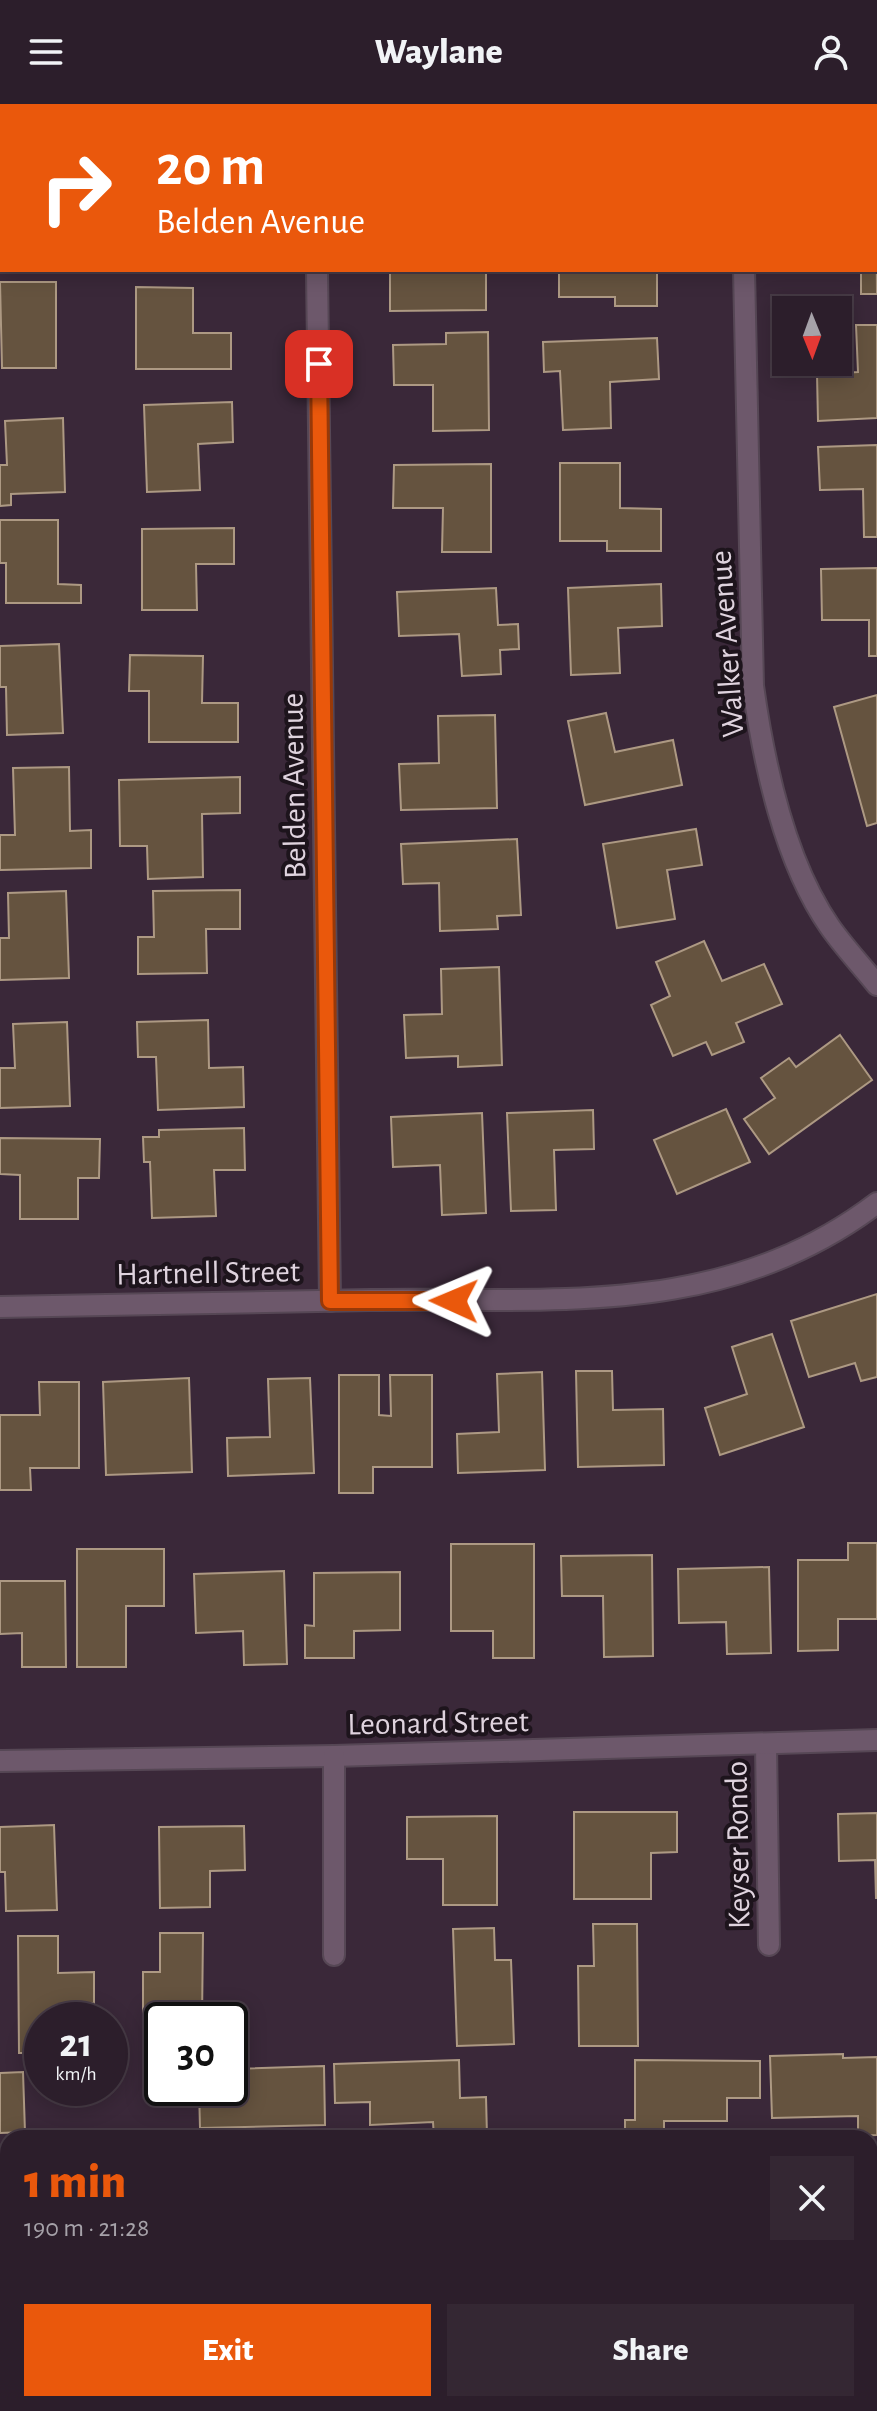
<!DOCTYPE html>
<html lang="en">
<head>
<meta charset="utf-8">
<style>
	body { margin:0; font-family:"Alegreya Sans",sans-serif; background:#342733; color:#f1f3f6; height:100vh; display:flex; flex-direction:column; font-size:30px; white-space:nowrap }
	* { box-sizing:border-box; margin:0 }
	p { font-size:26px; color:#a6a2a9 }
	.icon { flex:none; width:44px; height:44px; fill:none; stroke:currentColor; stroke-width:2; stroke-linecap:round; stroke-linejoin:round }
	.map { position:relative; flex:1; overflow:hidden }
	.drawer { position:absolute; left:0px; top:2026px; width:878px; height:282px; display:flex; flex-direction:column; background:#2c1e2b; border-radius:24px 24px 0 0; box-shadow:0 4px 20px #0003,0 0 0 2px #483c47 }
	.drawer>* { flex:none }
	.banner { position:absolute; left:0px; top:0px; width:878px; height:168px; box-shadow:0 4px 20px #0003,0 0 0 2px #483c47; background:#ea580c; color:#fff; overflow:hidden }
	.needle { width:52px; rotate:179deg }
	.tools { position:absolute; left:772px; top:192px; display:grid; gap:16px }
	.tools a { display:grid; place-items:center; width:80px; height:80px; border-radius:0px; background:#2c1e2b; box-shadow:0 4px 20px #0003,0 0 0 2px #483c47; font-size:40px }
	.speed { position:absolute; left:24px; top:1898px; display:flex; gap:16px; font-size:40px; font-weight:700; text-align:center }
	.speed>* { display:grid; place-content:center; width:104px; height:104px; border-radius:50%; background:#2c1e2b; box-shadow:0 4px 20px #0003,0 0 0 2px #483c47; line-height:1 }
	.speed small { font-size:20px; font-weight:400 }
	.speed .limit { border:4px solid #111; border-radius:12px; background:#fff; color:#111 }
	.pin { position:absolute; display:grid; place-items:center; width:68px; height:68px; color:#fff; margin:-34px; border-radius:16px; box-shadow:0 4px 12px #0006 }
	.me { position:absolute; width:88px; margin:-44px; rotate:271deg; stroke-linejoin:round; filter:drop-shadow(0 0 6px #0008) }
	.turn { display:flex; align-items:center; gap:28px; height:168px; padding:0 24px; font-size:36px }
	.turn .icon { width:104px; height:104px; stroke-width:2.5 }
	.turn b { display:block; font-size:56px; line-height:68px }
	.round { display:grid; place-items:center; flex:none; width:84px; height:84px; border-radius:0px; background:#342733 }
	.headline { display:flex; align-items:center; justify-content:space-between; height:136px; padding:0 24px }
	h1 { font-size:48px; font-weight:800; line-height:60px; color:#ea580c }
	.button { display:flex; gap:16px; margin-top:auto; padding:16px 24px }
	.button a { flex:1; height:92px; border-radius:0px; background:#ea580c; color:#fff; font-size:32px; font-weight:800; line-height:92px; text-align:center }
	.button a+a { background:#342733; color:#f1f3f6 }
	header { display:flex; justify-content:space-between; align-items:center; height:104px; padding:0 24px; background:#2c1e2b; font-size:36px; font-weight:800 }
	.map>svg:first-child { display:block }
	.building { fill:#65533f; stroke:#ad9983; stroke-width:2 }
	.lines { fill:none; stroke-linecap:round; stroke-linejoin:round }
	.minor-casing { stroke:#564755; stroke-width:24 }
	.minor { stroke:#6d586b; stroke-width:20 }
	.route-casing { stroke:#983908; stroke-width:20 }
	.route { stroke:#ea580c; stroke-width:14 }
	.labels { text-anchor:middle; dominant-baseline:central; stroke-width:8; stroke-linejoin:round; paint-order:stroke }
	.street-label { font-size:32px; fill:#dfd3de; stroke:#1d141c }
</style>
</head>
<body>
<header><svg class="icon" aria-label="menu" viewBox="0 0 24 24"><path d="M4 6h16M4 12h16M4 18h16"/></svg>Waylane<svg class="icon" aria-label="person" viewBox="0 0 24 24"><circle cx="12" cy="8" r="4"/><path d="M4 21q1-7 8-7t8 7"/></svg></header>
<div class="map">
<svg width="877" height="2307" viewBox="0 0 877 2307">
	<rect width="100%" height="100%" fill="#3a2839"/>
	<g class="building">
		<path d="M0,0H67V2H2L0,27Z"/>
		<rect x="116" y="0" width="110" height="2"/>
		<rect x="388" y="0" width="97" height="2"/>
		<rect x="553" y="0" width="100" height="2"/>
		<path d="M876,88L877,190H861V166H876Z"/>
		<path d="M390,166H486V206L390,207Z"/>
		<path d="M559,166H657V202H615V193H559Z"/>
		<path d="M0,178H56V264H2Z"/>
		<path d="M136,183L193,184V229H231V265H136Z"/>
		<path d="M856,221H877V314L818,317L817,270L858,268Z"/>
		<path d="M488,228L489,326L433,327V281H394L393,241L446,240V229Z"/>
		<path d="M657,234L659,275L610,278L611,324L563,326L560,267L544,268L543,238Z"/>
		<path d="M232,298L233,338L198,340L200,386L147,388L144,301Z"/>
		<path d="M63,314L65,388L11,390V401L0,402V361H7L5,317Z"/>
		<path d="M877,341V433H864L863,385L820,386L818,343Z"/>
		<path d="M560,359H620V404L661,405V447H607V437H560Z"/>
		<path d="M491,360V448H442L443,404H393L394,361Z"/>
		<path d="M0,416H58V480L81,481V499H6V459H0Z"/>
		<path d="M234,424V460H196L197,506H142V425Z"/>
		<path d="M877,464V552H869V516H822L821,465Z"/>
		<path d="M661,480L662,522L618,524L620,569L571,571L568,484Z"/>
		<path d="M496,484L498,521L518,520L519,545L500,546L501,570L462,572L459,530L399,532L397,488Z"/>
		<path d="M59,540L63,629L7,631L6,583H0V542Z"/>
		<path d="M130,551L203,552L202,599H238V638H149V587H129Z"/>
		<path d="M877,591V719L867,722L834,603Z"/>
		<path d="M606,609L615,648L673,636L682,681L585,701L568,617Z"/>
		<path d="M495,611L497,704L401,706L399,660L439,659L438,612Z"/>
		<path d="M69,663L70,727L91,726V764L0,766V731H15L13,664Z"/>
		<path d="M240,673V709L202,710L203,773L148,775L147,742H120L119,676Z"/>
		<path d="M696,725L702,761L667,766L675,815L617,824L603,740Z"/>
		<path d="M517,735L521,811L497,812L498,825L440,827L439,779L403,780L401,740Z"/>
		<path d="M240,786V825H206L207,869L138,870V833H154L153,787Z"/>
		<path d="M66,787L69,874L0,876V834H9L8,789Z"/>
		<path d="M704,837L722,877L764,860L782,900L736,919L744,938L712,951L706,938L673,952L651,901L670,892L656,858Z"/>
		<path d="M499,863L502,961L458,963V952L406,954L404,911L442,910L441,865Z"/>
		<path d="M208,916L209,964L243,963L244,1003L158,1006L156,953H138L137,918Z"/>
		<path d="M67,918L70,1002L0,1004V964H15L13,920Z"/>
		<path d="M840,931L872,976L769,1050L744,1015L775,994L761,974L789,954L796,963Z"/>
		<path d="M726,1005L750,1058L677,1090L654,1036Z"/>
		<path d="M593,1006L594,1045L554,1046L556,1106L511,1107L507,1009Z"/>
		<path d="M482,1009L486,1109L442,1111L440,1061L393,1063L391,1013Z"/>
		<path d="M244,1024L245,1066H214L216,1112L152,1114L150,1058H144L143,1033H159V1026Z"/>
		<path d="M0,1034L100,1035L99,1074H78V1115H20V1071L0,1070Z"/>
		<path d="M877,1190V1273L861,1277L855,1259L809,1273L791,1217Z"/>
		<path d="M772,1230L804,1323L720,1351L705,1304L747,1290L732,1243Z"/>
		<path d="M576,1267H612L613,1306L663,1305L664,1361L578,1363Z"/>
		<path d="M542,1268L545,1366L458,1369L457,1330L499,1328L497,1270Z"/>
		<path d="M339,1271H379V1311L391,1312L390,1271H432V1363H373V1389H339Z"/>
		<path d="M189,1274L192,1368L106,1371L103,1278Z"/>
		<path d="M310,1274L314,1369L228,1372L227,1334L270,1333L268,1275Z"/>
		<path d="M39,1278H79V1364H30L31,1386H0V1311H40Z"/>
		<path d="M848,1439H877V1515H838V1546L798,1547V1456H848Z"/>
		<path d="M451,1440H534V1554H493V1527H451Z"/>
		<path d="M77,1445H164V1502H126V1563H77Z"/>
		<path d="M652,1451L653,1552L604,1553L603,1492H562L561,1452Z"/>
		<path d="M769,1463L771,1549L727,1550L726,1518L679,1519L678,1465Z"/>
		<path d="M284,1467L287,1560L244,1561L243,1527L196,1529L194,1470Z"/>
		<path d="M400,1468V1526L354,1527V1554H305V1521L314,1522V1469Z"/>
		<path d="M0,1477H65L66,1563H22V1529L0,1530Z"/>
		<path d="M574,1708H677V1748L651,1749V1795H574Z"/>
		<path d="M877,1709V1794H876L875,1756L839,1757L838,1710Z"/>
		<path d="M497,1712V1801H443V1755H407V1713Z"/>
		<path d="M54,1721L57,1806L6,1807L5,1768H0V1723Z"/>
		<path d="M244,1722L245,1766L210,1767V1803L160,1804L159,1723Z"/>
		<path d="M593,1820H637L638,1942H579L578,1862H594Z"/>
		<path d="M494,1824L495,1856H511L514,1940L457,1942L453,1825Z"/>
		<path d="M160,1829H203L202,1916H162V1949H143V1868H160Z"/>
		<path d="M18,1832H58V1869L94,1868V1899L77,1900V1916H42V1949H19Z"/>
		<path d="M843,1950V1954L877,1953V2031L858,2032V2012L772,2014L770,1952Z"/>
		<path d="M459,1956L460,1994L486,1993L487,2032L434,2034L433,2018L370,2021V1998L335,1999L334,1960Z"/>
		<path d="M635,1956L760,1957V1994H727V2017H664V2034H625V2016H635Z"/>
		<path d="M324,1962L325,2021L200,2024L199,1984H230V1965Z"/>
		<path d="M23,1968L25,2028L0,2029V1969Z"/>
		<path d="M871,2090L877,2091V2171L870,2169Z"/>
		<path d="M5,2120H8V2209L5,2210Z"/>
	</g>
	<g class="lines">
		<defs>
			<g id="minor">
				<path d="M315,0V2"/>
				<path d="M741,0V2"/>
				<path d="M317,166L330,1197"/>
				<path d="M744,166L753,582C764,660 784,757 830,823C844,843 861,861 877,881"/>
				<path d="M0,1203C123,1201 247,1198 370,1196C551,1193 723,1216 877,1099"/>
				<path d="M766,1641L769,1841"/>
				<path d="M0,1657L334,1652L877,1636"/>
				<path d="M334,1851V1652"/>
				<path d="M870,2289L877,2290"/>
				<path d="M0,2301L127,2300"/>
			</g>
		</defs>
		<use href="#minor" class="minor-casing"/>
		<use href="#minor" class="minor"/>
	</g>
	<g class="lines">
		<defs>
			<path id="route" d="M319,260L330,1197H454"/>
		</defs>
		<use href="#route" class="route-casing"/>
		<use href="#route" class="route"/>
	</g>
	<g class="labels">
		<g class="street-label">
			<text transform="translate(727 540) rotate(-94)">Walker Avenue</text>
			<text transform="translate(294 682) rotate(-91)">Belden Avenue</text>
			<text transform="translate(208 1169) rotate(-1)">Hartnell Street</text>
			<text transform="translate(438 1619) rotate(-1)">Leonard Street</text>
			<text transform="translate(738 1741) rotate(-91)">Keyser Rondo</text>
		</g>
	</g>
</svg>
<div class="tools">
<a><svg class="needle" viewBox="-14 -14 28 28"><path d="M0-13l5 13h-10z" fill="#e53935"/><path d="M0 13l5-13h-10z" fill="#a6a2a9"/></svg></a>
</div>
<div class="speed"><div>21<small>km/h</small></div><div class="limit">30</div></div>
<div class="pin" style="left:319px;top:260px;background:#d93025"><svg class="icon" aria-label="arrive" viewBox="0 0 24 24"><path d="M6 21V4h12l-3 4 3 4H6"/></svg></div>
<svg class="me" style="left:454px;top:1197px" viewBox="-20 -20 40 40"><path d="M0-17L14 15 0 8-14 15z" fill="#ea580c" stroke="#fff" stroke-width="4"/></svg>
<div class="banner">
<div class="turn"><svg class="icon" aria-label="right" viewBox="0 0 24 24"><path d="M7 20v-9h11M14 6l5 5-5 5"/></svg><div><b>20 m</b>Belden Avenue</div></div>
</div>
<section class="drawer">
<div class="headline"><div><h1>1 min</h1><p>190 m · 21:28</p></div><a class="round"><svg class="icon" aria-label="close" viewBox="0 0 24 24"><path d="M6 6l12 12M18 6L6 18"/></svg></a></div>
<div class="button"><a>Exit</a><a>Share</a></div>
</section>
</div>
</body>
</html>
